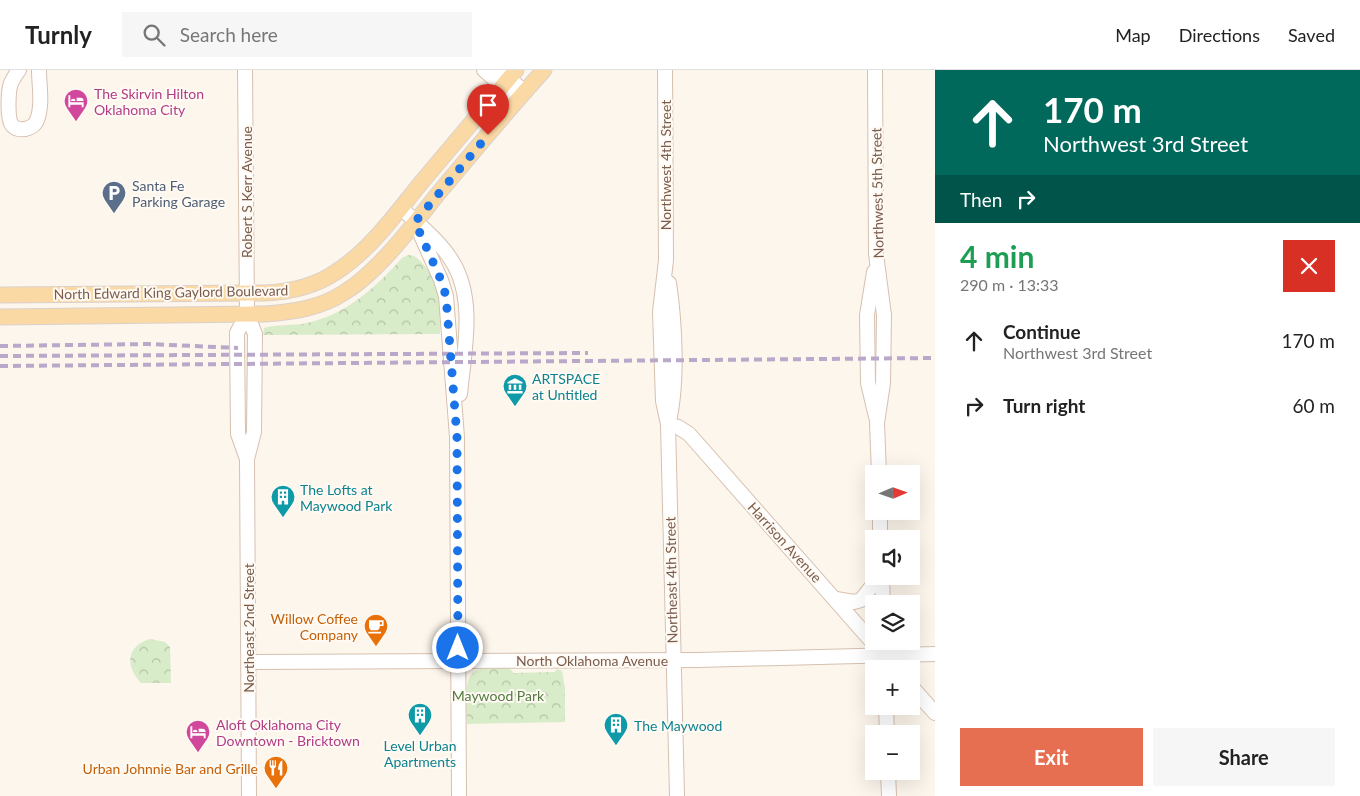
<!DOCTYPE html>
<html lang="en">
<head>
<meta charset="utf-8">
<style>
	body { margin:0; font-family:Lato,sans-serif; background:#f6f6f6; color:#222; height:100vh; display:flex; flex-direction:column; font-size:19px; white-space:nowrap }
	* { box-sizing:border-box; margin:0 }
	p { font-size:16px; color:#767676 }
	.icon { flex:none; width:28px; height:28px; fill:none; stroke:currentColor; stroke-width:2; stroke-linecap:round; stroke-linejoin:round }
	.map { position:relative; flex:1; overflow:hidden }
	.drawer { display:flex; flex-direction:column; background:#fff; width:425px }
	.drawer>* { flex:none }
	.top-card { background:#00695c; color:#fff; overflow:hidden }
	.needle { width:32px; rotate:88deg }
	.tools { position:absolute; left:865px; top:395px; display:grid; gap:10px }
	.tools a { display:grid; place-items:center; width:55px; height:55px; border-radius:0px; background:#fff; box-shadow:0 5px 20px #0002; font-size:25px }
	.pin { position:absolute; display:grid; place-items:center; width:42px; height:42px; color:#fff; margin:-51px -21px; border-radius:50% 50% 50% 0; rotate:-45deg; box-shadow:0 0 5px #0007 }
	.pin .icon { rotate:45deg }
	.me { position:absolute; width:55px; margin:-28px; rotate:0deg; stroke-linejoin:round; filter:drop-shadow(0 0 4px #0008) }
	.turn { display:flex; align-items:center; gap:18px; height:105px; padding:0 25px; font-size:22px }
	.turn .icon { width:65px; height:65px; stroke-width:2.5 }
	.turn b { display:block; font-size:35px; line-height:42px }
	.then { display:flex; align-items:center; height:48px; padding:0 25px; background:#0003; gap:10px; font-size:19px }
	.round { display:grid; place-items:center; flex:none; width:52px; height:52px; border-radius:0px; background:#f6f6f6 }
	.head { display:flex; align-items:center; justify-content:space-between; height:85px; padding:0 25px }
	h1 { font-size:30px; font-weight:700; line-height:38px; color:#1e9e55 }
	.cta { display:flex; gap:10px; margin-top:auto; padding:10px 25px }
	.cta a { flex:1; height:58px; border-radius:0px; background:#e76f51; color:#fff; font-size:20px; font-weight:700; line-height:58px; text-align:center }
	.cta a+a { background:#f6f6f6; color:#222 }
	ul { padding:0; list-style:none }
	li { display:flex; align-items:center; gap:15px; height:65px; padding:0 25px }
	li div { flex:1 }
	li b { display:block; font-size:19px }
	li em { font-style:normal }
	header { display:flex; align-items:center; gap:30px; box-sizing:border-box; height:70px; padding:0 25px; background:#fff; border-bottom:1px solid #e0e0e0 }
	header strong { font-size:24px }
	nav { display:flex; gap:28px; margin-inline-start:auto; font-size:18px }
	.search { width:350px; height:45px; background:#f6f6f6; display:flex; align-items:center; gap:12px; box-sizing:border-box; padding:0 18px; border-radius:0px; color:#767676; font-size:19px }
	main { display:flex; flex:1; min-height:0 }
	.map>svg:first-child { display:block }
	.forest { fill:url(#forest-crowns) }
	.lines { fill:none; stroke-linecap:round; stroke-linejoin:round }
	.secondary-casing { stroke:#d6c0b0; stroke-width:16 }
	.primary-casing { stroke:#dad1cd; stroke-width:17 }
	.secondary { stroke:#fff; stroke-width:14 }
	.primary { stroke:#fbd9a5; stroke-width:15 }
	.rail { stroke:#b9a8c9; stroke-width:4; stroke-dasharray:8 5; stroke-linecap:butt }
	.route { stroke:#1a73e8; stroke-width:9; stroke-dasharray:0 16.2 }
	.labels { text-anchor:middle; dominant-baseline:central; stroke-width:4; stroke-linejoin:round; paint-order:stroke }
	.hotel-label { font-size:14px; fill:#b23c85; stroke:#fffaf3; text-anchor:start }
	.street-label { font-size:14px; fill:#7a5c4d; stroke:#fffaf3 }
	.service-label { font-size:14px; fill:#4e5e75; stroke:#fffaf3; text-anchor:start }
	.culture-label { font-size:14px; fill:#0d838f; stroke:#fffaf3; text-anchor:start }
	.food-label { font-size:14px; fill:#c56008; stroke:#fffaf3; text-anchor:end }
	.park-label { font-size:14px; fill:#537a41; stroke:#fffaf3 }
</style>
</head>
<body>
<header>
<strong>Turnly</strong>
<div class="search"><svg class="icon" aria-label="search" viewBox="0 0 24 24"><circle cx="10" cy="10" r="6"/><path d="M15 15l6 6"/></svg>Search here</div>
<nav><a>Map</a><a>Directions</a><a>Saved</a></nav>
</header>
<main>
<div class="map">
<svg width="935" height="726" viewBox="0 0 935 726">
	<defs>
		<pattern id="forest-crowns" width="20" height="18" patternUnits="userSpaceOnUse" patternTransform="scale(1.25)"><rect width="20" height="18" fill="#d8ecc9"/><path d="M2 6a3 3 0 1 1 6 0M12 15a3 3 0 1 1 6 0" fill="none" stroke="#b4c2a5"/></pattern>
	</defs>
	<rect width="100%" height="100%" fill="#fdf6ec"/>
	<g class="forest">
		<path d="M408,185C416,185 419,190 424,195C441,215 441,239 440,264L263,265L264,258C276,254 294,256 307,253C347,244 376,217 402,188Z"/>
		<path d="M150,569L165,572L170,577L171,613H141C125,596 126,576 150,569Z"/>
		<path d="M509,598L514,603L555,602L556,599L562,601L565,618V652L467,654C467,640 461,604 478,600C487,597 499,599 509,598Z"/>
	</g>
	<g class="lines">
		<defs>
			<g id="secondary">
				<path d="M19,0C16,4 13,9 11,13C8,21 7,49 12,55C18,63 34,59 37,50C43,35 39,15 39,0"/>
				<path d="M245,0L247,244L255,264L254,362L247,389L249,726"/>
				<path d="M484,0L518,30"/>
				<path d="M499,0L525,22"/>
				<path d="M665,0L666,190L660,242L663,331L668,354L677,726"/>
				<path d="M875,0L876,184L884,245L883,313L877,353L879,404"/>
				<path d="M401,138C418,154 439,170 452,191C476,229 464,282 460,324"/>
				<path d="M415,152L441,210L446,226L457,367L459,726"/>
				<path d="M874,202L867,245L868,313L876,347"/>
				<path d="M247,244L237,263L238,364L247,389"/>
				<path d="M669,351C678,311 675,254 669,213"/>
				<path d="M668,354L678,357L689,364L896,599"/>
				<path d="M880,441V469"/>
				<path d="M882,506L883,534"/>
				<path d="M836,529L854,532L861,530L880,506"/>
				<path d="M249,592L698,590L935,584"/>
				<path d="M911,616L935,643"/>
				<path d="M886,636L887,664"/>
				<path d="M888,701L889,726"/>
			</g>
			<g id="primary">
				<path d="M0,225L264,223C290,222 314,217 336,202C370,180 395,145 420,114C452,76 484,38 516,0"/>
				<path d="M0,247L265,244C294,242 321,238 345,222C378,202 413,155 437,125C472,83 507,41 544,0"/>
			</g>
		</defs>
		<use href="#secondary" class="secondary-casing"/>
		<use href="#primary" class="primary-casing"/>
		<use href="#secondary" class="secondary"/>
		<use href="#primary" class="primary"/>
		<g class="rail">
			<path d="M0,276L148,274L238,278"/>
			<path d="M0,286L588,283"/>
			<path d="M0,296L935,288"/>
		</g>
	</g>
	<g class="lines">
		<path class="route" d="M458,578L457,367L446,226L441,210L415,152L488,65"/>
	</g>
	<defs>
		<symbol id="hotel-pin" viewBox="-11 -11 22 30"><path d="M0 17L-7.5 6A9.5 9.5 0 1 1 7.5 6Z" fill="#d1479c" stroke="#fffaf3"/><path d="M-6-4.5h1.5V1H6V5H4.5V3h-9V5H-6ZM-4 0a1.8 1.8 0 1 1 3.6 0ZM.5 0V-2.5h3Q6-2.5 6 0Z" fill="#fff"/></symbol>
		<symbol id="parking-pin" viewBox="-11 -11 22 30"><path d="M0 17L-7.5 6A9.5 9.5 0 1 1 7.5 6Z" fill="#5c6f8a" stroke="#fffaf3"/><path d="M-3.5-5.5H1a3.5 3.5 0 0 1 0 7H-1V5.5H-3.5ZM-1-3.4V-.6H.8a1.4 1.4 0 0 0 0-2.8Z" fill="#fff"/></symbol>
		<symbol id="museum-pin" viewBox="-11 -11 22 30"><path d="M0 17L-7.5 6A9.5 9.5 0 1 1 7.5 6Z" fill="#0f9aa8" stroke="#fffaf3"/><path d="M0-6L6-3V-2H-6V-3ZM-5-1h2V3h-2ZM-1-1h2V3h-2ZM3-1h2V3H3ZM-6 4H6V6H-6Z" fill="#fff"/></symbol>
		<symbol id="building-pin" viewBox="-11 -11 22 30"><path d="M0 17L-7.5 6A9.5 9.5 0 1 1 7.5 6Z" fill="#0f9aa8" stroke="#fffaf3"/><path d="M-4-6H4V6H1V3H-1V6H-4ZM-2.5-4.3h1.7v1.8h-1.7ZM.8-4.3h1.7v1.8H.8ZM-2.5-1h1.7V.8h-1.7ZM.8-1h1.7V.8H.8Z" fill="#fff"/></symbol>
		<symbol id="cafe-pin" viewBox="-11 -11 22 30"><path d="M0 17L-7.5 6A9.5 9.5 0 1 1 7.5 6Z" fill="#e8710a" stroke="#fffaf3"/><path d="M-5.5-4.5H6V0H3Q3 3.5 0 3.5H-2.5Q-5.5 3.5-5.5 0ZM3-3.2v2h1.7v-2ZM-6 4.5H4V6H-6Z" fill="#fff"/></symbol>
		<symbol id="restaurant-pin" viewBox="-11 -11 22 30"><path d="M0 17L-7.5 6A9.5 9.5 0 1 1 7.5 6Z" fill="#e8710a" stroke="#fffaf3"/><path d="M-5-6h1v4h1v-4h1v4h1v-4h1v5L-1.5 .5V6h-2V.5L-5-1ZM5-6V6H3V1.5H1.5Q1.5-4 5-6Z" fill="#fff"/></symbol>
	</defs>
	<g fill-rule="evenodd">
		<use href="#hotel-pin" x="62" y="17" width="28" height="38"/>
		<use href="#parking-pin" x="100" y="109" width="28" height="38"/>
		<use href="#museum-pin" x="501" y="302" width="28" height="38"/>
		<use href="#building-pin" x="269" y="413" width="28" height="38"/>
		<use href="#cafe-pin" x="362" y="542" width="28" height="38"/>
		<use href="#building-pin" x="406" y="631" width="28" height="38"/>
		<use href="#building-pin" x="602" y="641" width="28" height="38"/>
		<use href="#hotel-pin" x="184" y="648" width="28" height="38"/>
		<use href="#restaurant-pin" x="262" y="684" width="28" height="38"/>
	</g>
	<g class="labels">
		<g class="hotel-label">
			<text x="94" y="23">The Skirvin Hilton<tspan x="94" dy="16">Oklahoma City</tspan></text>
			<text x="216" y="654">Aloft Oklahoma City<tspan x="216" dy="16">Downtown - Bricktown</tspan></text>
		</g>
		<g class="street-label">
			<text transform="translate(665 95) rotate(-90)">Northwest 4th Street</text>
			<text transform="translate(246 122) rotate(-90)">Robert S Kerr Avenue</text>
			<text transform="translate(877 123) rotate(-91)">Northwest 5th Street</text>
			<text transform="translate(171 222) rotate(-1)">North Edward King Gaylord Boulevard</text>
			<text transform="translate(785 472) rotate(48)">Harrison Avenue</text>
			<text transform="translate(671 510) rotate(-91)">Northeast 4th Street</text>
			<text transform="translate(248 558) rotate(-90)">Northeast 2nd Street</text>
			<text x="592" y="590">North Oklahoma Avenue</text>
		</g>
		<g class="service-label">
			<text x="132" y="115">Santa Fe<tspan x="132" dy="16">Parking Garage</tspan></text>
		</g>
		<g class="culture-label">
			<text x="532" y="308">ARTSPACE<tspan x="532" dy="16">at Untitled</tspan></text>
			<text x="300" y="419">The Lofts at<tspan x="300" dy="16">Maywood Park</tspan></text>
			<text x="634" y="655">The Maywood</text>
			<text x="420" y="675" text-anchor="middle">Level Urban<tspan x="420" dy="16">Apartments</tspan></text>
		</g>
		<g class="food-label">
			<text x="358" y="548">Willow Coffee<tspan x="358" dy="16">Company</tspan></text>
			<text x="258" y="698">Urban Johnnie Bar and Grille</text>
		</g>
		<g class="park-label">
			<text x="498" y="625">Maywood Park</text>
		</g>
	</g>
</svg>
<div class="tools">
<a><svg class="needle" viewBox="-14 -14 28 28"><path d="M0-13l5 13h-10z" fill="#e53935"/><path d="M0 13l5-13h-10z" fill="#767676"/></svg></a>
<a><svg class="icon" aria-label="sound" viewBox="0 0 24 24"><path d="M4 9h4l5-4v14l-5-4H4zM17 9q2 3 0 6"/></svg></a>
<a><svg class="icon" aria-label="layers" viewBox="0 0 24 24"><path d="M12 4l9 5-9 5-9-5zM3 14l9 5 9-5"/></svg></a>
<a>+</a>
<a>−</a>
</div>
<div class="pin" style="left:488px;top:65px;background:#d93025"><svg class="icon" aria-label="arrive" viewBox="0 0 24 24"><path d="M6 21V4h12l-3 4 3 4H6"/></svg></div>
<svg class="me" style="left:458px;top:578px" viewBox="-20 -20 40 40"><circle r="17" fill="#1a73e8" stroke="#fff" stroke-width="3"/><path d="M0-11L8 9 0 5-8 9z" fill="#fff"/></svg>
</div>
<section class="drawer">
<div class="top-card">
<div class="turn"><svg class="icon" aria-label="ahead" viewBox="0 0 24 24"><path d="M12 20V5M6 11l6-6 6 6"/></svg><div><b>170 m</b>Northwest 3rd Street</div></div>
<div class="then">Then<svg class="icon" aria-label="right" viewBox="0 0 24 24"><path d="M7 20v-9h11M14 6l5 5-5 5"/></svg></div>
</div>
<div class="head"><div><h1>4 min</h1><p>290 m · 13:33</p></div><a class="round" style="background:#d93025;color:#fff"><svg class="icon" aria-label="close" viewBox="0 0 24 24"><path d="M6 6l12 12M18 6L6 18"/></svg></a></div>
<ul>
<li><svg class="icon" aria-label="ahead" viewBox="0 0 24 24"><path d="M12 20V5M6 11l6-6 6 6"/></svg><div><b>Continue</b><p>Northwest 3rd Street</p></div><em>170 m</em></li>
<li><svg class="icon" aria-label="right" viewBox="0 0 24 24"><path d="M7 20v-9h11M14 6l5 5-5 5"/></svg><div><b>Turn right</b></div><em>60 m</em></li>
</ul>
<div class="cta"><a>Exit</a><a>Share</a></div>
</section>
</main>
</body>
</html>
